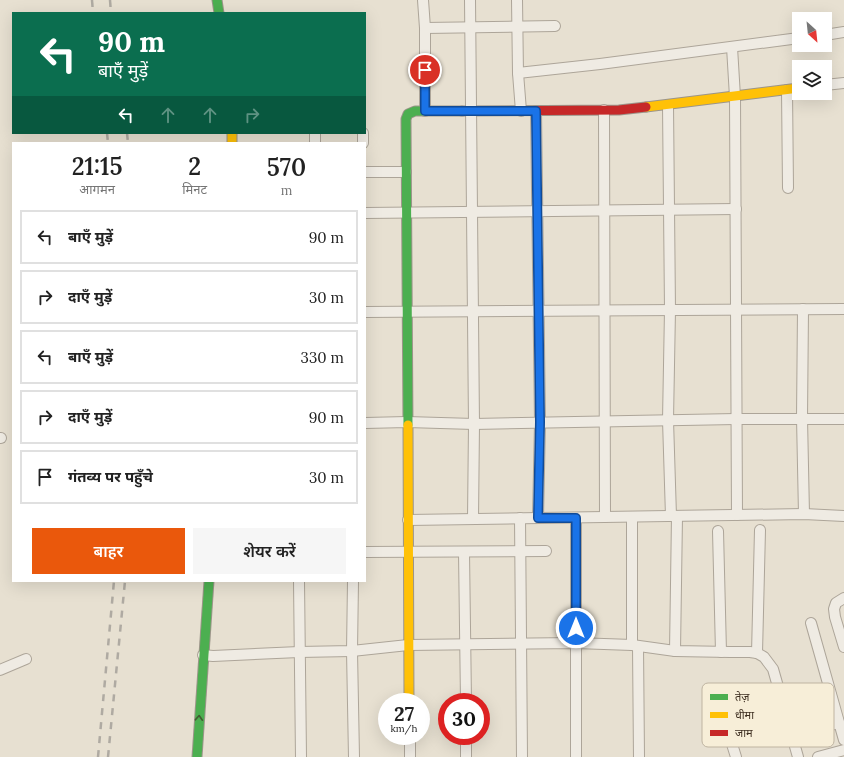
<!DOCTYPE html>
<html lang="hi">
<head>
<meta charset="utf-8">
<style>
	body { margin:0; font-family:Lora,"Noto Sans Devanagari",serif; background:#f6f6f6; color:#222; height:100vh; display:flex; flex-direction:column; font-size:15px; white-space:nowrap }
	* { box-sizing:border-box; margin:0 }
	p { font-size:13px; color:#767676 }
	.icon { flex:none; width:22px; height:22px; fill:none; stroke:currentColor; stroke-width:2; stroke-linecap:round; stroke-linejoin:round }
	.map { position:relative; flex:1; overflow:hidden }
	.sheet { position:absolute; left:12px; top:142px; width:354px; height:440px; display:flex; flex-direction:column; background:#fff; border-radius:0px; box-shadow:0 4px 16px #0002 }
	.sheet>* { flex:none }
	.banner { position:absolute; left:12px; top:12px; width:354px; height:122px; border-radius:0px; box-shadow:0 4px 16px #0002; background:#0b6e4f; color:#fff; overflow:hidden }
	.needle { width:26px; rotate:153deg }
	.fabs { position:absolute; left:792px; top:12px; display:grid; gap:8px }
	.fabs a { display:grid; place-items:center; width:40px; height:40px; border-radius:0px; background:#fff; box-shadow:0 4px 16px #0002; font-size:20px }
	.speed { position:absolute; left:378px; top:693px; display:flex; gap:8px; font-size:20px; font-weight:700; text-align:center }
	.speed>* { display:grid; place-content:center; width:52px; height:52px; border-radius:50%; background:#fff; box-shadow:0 4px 16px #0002; line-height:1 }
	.speed small { font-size:10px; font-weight:400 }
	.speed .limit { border:6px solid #d22; background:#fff; color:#111 }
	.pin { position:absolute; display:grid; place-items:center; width:34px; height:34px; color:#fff; margin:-17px; border:2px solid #fff; border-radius:50%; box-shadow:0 1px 4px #0007 }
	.me { position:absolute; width:44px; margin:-22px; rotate:0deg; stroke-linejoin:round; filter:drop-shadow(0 0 3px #0008) }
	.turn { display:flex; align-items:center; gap:14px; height:84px; padding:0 20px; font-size:18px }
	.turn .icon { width:52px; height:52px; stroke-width:2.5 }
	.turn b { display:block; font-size:28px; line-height:34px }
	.lanes { display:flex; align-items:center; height:38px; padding:0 20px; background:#0003; justify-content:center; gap:20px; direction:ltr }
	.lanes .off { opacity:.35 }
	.eta { display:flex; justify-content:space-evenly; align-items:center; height:68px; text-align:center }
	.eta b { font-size:24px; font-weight:600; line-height:28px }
	.button { display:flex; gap:8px; margin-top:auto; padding:8px 20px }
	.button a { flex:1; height:46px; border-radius:0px; background:#ea580c; color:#fff; font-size:16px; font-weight:600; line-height:46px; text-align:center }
	.button a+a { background:#f6f6f6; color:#222 }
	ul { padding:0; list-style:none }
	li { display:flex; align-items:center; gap:12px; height:54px; margin:0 8px 6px; padding:0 12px; border:2px solid #e0e0e0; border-radius:0px }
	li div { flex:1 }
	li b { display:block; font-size:15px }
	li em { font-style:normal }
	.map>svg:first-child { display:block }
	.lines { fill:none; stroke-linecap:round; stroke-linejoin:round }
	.street-casing { stroke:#ada599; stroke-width:12 }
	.fast-casing { stroke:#9c958a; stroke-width:11 }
	.slow-casing { stroke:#9c958a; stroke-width:11 }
	.jam-casing { stroke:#9c958a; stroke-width:11 }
	.street { stroke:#efebe3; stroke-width:10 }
	.fast { stroke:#4caf50; stroke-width:9 }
	.slow { stroke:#ffc107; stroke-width:9 }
	.jam { stroke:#c62828; stroke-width:9 }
	.rail { stroke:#afaaa2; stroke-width:2.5; stroke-dasharray:7 7; stroke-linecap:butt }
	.oneway { stroke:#425b31 }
	.route-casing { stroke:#114b97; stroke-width:10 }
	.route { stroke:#1a73e8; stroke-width:7 }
	.key { fill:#f7eed8; stroke:#bfb4a1; stroke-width:1 }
	.key-label { font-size:11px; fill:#3d2e20 }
</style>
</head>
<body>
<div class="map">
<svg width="844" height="757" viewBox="0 0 844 757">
	<rect width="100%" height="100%" fill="#e7e0d1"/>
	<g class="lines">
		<defs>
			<g id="street">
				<path d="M423,0L425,28V111"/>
				<path d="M470,0L474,424L473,519"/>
				<path d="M517,0L518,73L521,111"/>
				<path d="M425,28L555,26"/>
				<path d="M825,35L844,32"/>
				<path d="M732,47L735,97L737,515"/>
				<path d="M518,73L600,64L799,38"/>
				<path d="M825,85L844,83"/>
				<path d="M787,90L788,188"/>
				<path d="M668,105L670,310L668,420L671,516"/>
				<path d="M604,110L605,517"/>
				<path d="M536,111L540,422L538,518"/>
				<path d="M315,133V143"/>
				<path d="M363,133V143"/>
				<path d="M365,172H406"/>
				<path d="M365,213L736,209"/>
				<path d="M803,309L802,418L804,514"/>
				<path d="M365,312L844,309"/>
				<path d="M365,423L407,422L474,424L736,419H844"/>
				<path d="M0,438H1"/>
				<path d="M520,518L522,757"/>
				<path d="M408,520L804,514L844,516"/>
				<path d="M718,531L721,652"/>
				<path d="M365,552L546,551"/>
				<path d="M464,552L466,702"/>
				<path d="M299,581L301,757"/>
				<path d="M353,581L352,651L354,757"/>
				<path d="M844,598L836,603L834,609L835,617L844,647"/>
				<path d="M811,623L844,740"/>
				<path d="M632,645V517"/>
				<path d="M638,646L639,757"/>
				<path d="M675,651L677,516"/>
				<path d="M757,653L760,530"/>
				<path d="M203,655L213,656L299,652L352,651L408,645L576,643L632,645L675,651L730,652H750L757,653L764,657L773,669L798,757"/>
				<path d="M0,670L26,659"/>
				<path d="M784,706L831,695"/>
				<path d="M723,715L736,757"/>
				<path d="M791,735L839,723"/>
				<path d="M410,736V757"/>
				<path d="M466,736V757"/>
				<path d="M576,757V518"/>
				<path d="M818,757L844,750"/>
			</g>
			<g id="fast">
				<path d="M217,0L219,13"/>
				<path d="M408,425L406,119L408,114L415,111H462"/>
				<path d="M197,757L209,581"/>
			</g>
			<g id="slow">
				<path d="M646,107L799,88"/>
				<path d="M232,133V143"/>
				<path d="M408,425L409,702"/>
			</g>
			<path id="jam" d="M462,111L619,110L646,107"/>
		</defs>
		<use href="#street" class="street-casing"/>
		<use href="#fast" class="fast-casing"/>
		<use href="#slow" class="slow-casing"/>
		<use href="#jam" class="jam-casing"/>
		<use href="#street" class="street"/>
		<use href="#fast" class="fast"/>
		<use href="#slow" class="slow"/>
		<use href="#jam" class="jam"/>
		<g class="rail">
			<path d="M92,0L93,13"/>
			<path d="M110,0L111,13"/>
			<path d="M107,133L108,143"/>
			<path d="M127,133L128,143"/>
			<path d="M98,757L114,581"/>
			<path d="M108,757L125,581"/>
		</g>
	</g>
	<defs><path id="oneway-chevron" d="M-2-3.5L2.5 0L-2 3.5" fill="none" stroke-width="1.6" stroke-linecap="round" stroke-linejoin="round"/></defs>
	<use class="oneway" href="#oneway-chevron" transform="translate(199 718) rotate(-87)"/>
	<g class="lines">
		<defs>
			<path id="route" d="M425,70V111H536L540,422L538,518H576V628"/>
		</defs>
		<use href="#route" class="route-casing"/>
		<use href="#route" class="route"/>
	</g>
	<rect x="702" y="683" width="132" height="64" rx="6" class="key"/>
	<rect x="710" y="694" width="18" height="6" fill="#4caf50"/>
	<rect x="710" y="712" width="18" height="6" fill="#ffc107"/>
	<rect x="710" y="730" width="18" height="6" fill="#c62828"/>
	<g class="key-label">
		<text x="735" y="701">तेज़</text>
		<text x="735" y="719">धीमा</text>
		<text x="735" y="737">जाम</text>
	</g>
</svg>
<div class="fabs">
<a><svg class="needle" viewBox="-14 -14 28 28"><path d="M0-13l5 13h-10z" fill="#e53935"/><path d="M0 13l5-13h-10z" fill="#767676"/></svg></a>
<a><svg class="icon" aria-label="layers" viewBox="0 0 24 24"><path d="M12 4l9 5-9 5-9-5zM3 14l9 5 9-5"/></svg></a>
</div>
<div class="speed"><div>27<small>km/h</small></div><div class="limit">30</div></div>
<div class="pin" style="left:425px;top:70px;background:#d93025"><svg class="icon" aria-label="arrive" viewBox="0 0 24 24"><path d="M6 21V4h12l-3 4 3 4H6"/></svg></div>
<svg class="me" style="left:576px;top:628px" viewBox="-20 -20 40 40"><circle r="17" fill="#1a73e8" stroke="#fff" stroke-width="3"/><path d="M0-11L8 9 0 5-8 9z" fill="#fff"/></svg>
<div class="banner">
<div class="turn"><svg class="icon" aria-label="left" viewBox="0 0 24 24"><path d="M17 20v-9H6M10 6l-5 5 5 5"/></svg><div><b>90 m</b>बाएँ मुड़ें</div></div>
<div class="lanes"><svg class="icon" aria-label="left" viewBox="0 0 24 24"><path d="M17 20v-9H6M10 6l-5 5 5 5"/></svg><svg class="icon off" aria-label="ahead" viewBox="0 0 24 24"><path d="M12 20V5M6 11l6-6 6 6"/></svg><svg class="icon off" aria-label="ahead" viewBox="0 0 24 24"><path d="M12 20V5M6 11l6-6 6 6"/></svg><svg class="icon off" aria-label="right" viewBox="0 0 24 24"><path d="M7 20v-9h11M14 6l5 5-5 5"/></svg></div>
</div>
<section class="sheet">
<div class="eta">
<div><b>21:15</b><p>आगमन</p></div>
<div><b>2</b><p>मिनट</p></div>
<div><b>570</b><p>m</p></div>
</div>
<ul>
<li><svg class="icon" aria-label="left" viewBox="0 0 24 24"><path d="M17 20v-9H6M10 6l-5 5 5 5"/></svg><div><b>बाएँ मुड़ें</b></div><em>90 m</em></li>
<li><svg class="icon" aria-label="right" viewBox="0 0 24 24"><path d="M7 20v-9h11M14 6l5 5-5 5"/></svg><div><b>दाएँ मुड़ें</b></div><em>30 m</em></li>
<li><svg class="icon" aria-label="left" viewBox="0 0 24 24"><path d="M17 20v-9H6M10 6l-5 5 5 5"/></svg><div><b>बाएँ मुड़ें</b></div><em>330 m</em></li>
<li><svg class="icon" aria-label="right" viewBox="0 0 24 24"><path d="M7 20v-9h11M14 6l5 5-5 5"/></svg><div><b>दाएँ मुड़ें</b></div><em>90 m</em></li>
<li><svg class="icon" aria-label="arrive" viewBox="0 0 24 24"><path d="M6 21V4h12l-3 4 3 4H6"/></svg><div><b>गंतव्य पर पहुँचे</b></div><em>30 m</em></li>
</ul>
<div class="button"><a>बाहर</a><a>शेयर करें</a></div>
</section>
</div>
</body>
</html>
